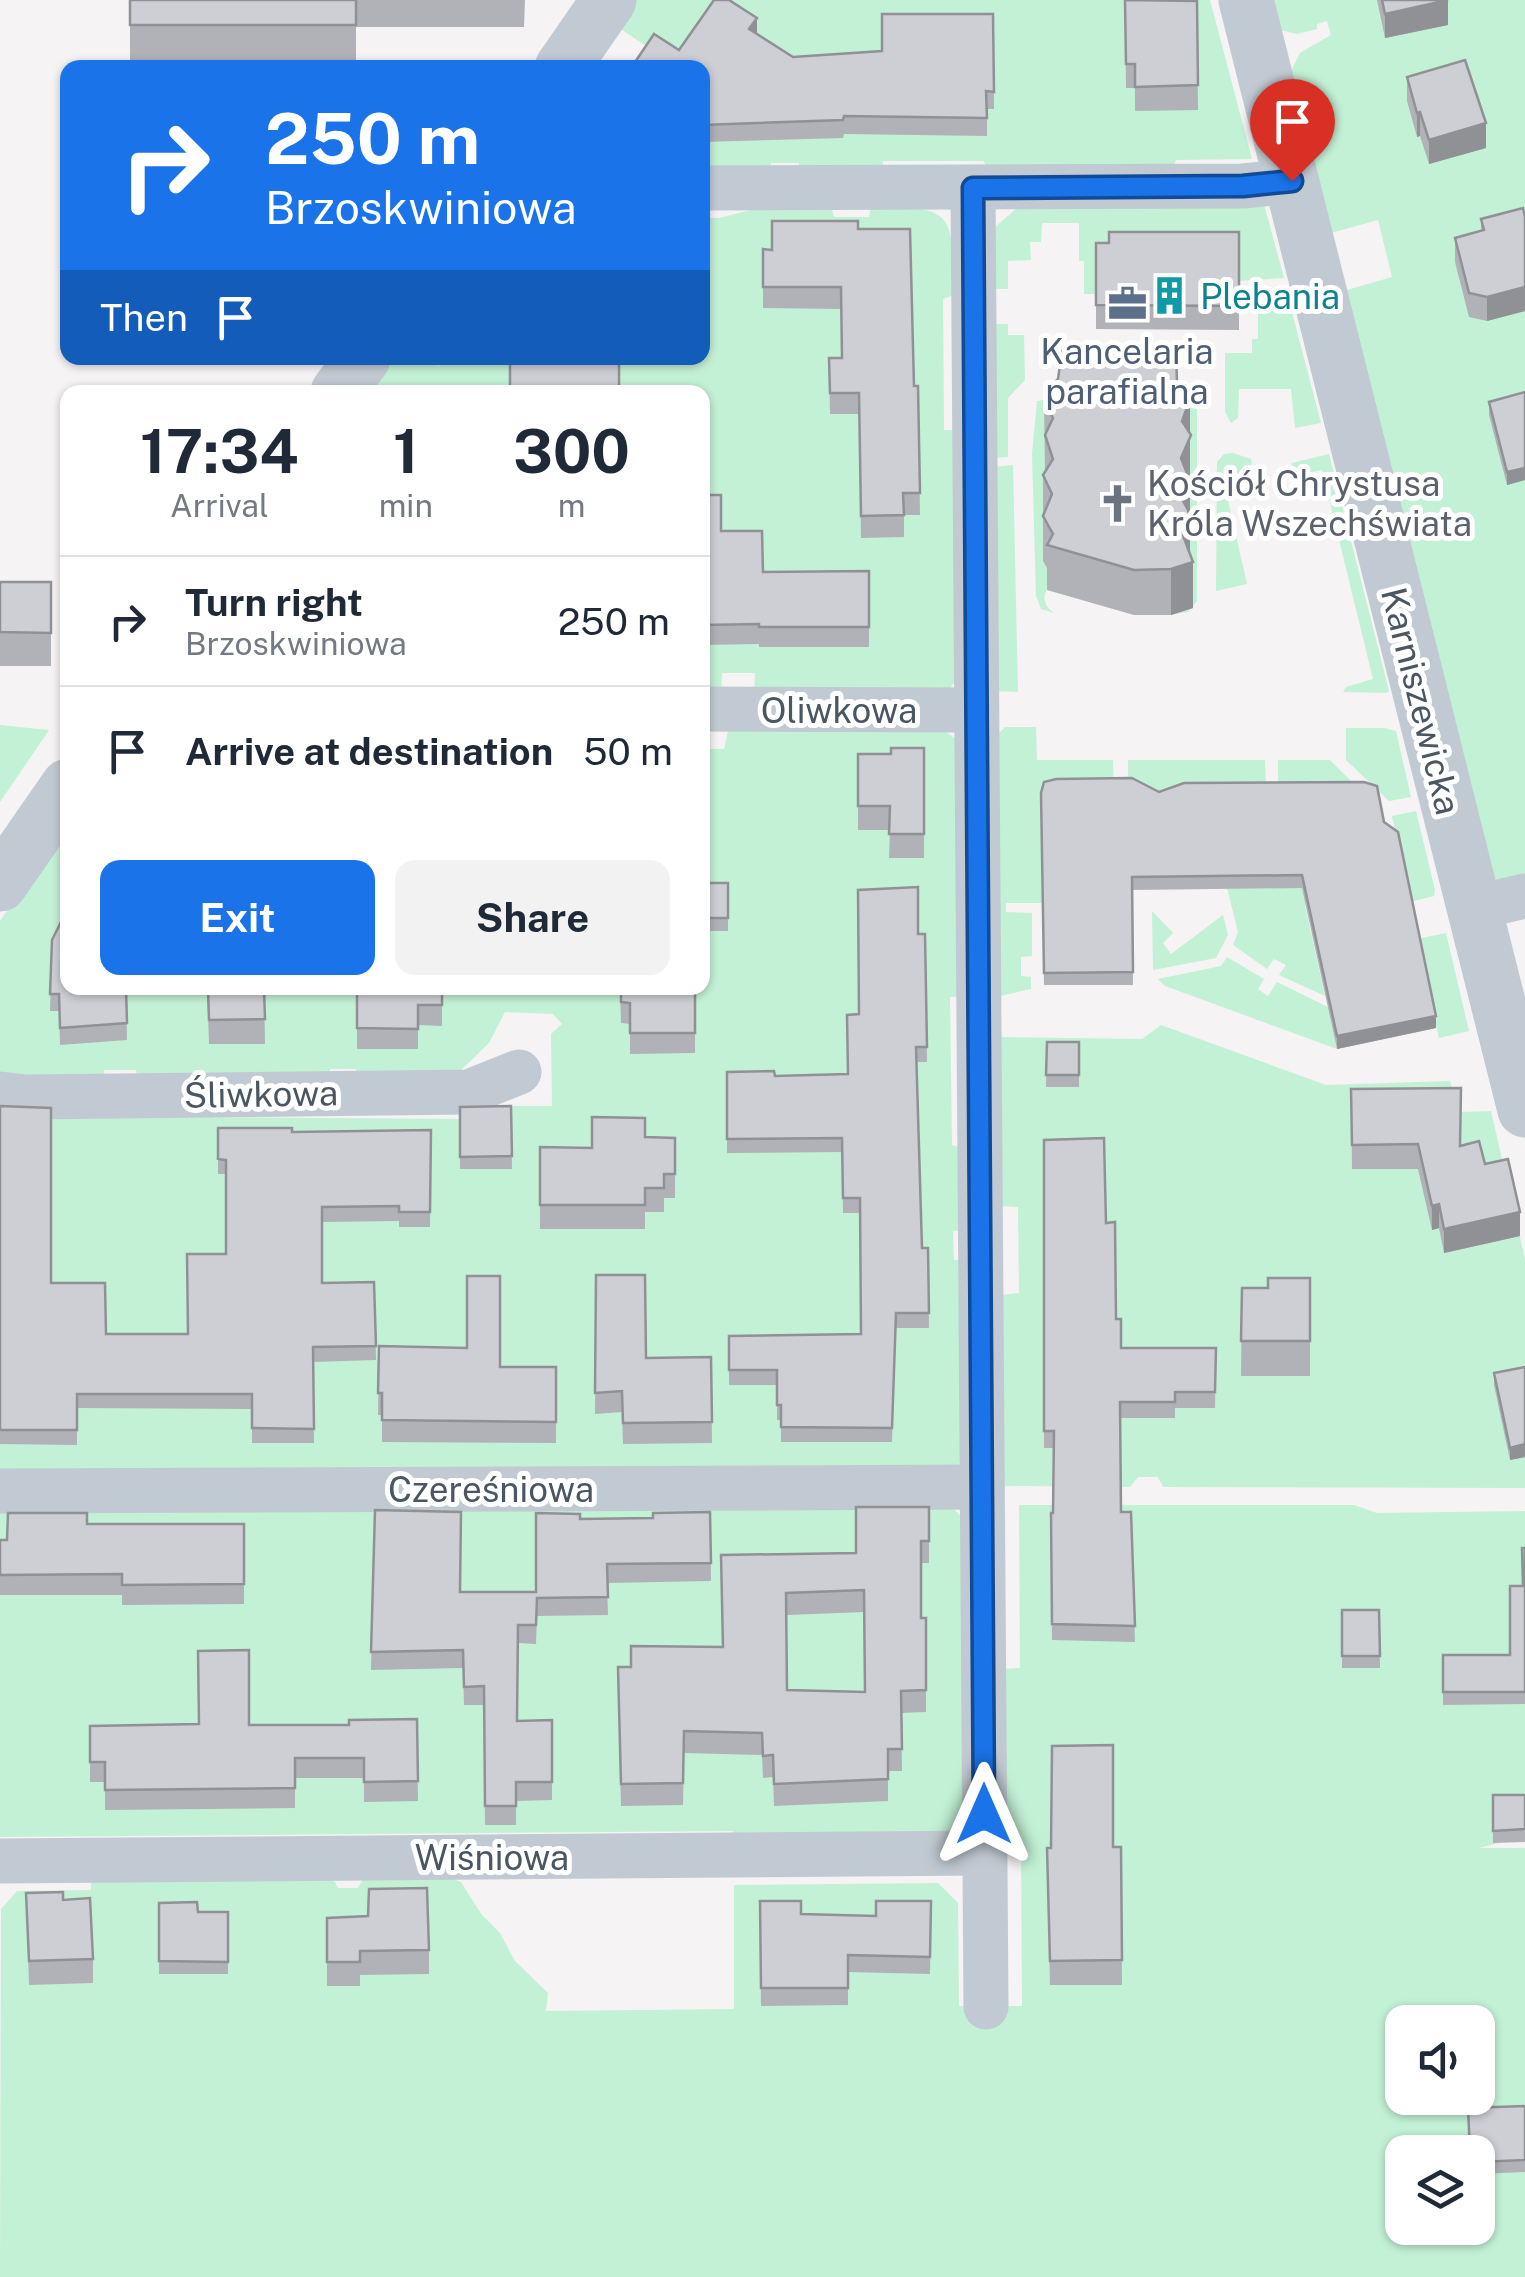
<!DOCTYPE html>
<html lang="en">
<head>
<meta charset="utf-8">
<style>
	body { margin:0; font-family:"Public Sans",sans-serif; background:#f2f2f3; color:#1f2937; height:100vh; display:flex; flex-direction:column; font-size:38px; white-space:nowrap }
	* { box-sizing:border-box; margin:0 }
	p { font-size:32px; color:#747a83 }
	.icon { flex:none; width:55px; height:55px; fill:none; stroke:currentColor; stroke-width:2; stroke-linecap:round; stroke-linejoin:round }
	.map { position:relative; flex:1; overflow:hidden }
	.panel { position:absolute; left:60px; top:385px; width:650px; height:610px; display:flex; flex-direction:column; background:#fff; border-radius:20px; box-shadow:0 2px 8px #0004 }
	.panel>* { flex:none }
	.top-card { position:absolute; left:60px; top:60px; width:650px; height:305px; border-radius:20px; box-shadow:0 2px 8px #0004; background:#1a73e8; color:#fff; overflow:hidden }
	.tools { position:absolute; left:1385px; top:2005px; display:grid; gap:20px }
	.tools a { display:grid; place-items:center; width:110px; height:110px; border-radius:20px; background:#fff; box-shadow:0 2px 8px #0004; font-size:50px }
	.pin { position:absolute; display:grid; place-items:center; width:85px; height:85px; color:#fff; margin:-102px -42px; border-radius:50% 50% 50% 0; rotate:-45deg; box-shadow:0 0 10px #0007 }
	.pin .icon { rotate:45deg }
	.me { position:absolute; width:110px; margin:-55px; rotate:0deg; stroke-linejoin:round; filter:drop-shadow(0 0 8px #0008) }
	.turn { display:flex; align-items:center; gap:35px; height:210px; padding:0 40px; font-size:45px }
	.turn .icon { width:130px; height:130px; stroke-width:2.5 }
	.turn b { display:block; font-size:70px; line-height:85px }
	.then { display:flex; align-items:center; height:95px; padding:0 40px; background:#0003; gap:20px; font-size:38px }
	.eta { display:flex; justify-content:space-evenly; align-items:center; height:170px; text-align:center }
	.eta b { font-size:60px; font-weight:700; line-height:70px }
	.action { display:flex; gap:20px; margin-top:auto; padding:20px 40px }
	.action a { flex:1; height:115px; border-radius:20px; background:#1a73e8; color:#fff; font-size:40px; font-weight:700; line-height:115px; text-align:center }
	.action a+a { background:#f2f2f3; color:#1f2937 }
	ul { padding:0; list-style:none }
	li { display:flex; align-items:center; gap:30px; height:130px; padding:0 40px; border-top:2px solid #e0e1e3 }
	li div { flex:1 }
	li b { display:block; font-size:38px }
	li em { font-style:normal }
	.map>svg:first-child { display:block }
	.green { fill:#c3f1d5; fill-rule:evenodd }
	.lines { fill:none; stroke-linecap:round; stroke-linejoin:round }
	.minor { stroke:#c1cad2; stroke-width:45 }
	.tertiary { stroke:#c1cad2; stroke-width:55 }
	.wall { fill:#b0b2b7; fill-rule:evenodd }
	.shaded-wall { fill:#909195 }
	.building { fill:#cdcfd5; stroke:#909195; stroke-width:2.5; fill-rule:evenodd }
	.route-casing { stroke:#114b97; stroke-width:25 }
	.route { stroke:#1a73e8; stroke-width:18 }
	.labels { text-anchor:middle; dominant-baseline:central; stroke-width:10; stroke-linejoin:round; paint-order:stroke }
	.culture-label { font-size:35px; fill:#0d838f; stroke:#fff; text-anchor:start }
	.service-label { font-size:35px; fill:#4e5e75; stroke:#fff }
	.worship-label { font-size:35px; fill:#5b616d; stroke:#fff; text-anchor:start }
	.street-label { font-size:35px; fill:#4a5661; stroke:#fff }
</style>
</head>
<body>
<div class="map">
<svg width="1525" height="2277" viewBox="0 0 1525 2277">
	<rect width="100%" height="100%" fill="#f5f3f3"/>
	<g class="green">
		<path d="M633,0H1210L1252,159L1176,160L1172,170H987L984,161H883L882,172H799V163H771L770,172L705,171L702,68L654,51L616,26Z"/>
		<path d="M1267,0H1525V880L1500,882L1495,879L1340,292L1392,277L1378,220L1331,233L1288,77L1300,53L1331,35L1327,21L1317,24V29L1297,34L1280,30Z"/>
		<path d="M1264,204L1284,278L1239,281V257L1096,268V294H1084V261H1079V223H1042L1041,242H1030L1031,260L1008,261V289H991L994,228L1017,208Z"/>
		<path d="M767,206H831L834,217H869L871,206C957,207 950,213 957,294L943,299L944,430H959L954,683L949,689L754,696L755,673H722L721,694H703L702,392H363L387,358H422L439,366L445,358H702L703,218H719Z"/>
		<path d="M1289,301L1321,423L1295,428L1291,389H1239L1238,418L1231,423L1225,412V353H1252V339H1258V302Z"/>
		<path d="M990,324H1008V335H1024L1025,380L1008,398V457L992,458Z"/>
		<path d="M1197,396V601L1188,612L1170,615L1183,611L1169,397Z"/>
		<path d="M1063,398L1047,589C1042,598 1045,607 1054,613L1041,609L1036,596L1032,454L1037,401Z"/>
		<path d="M1233,453L1251,459L1255,478L1225,487L1247,584L1216,591L1217,462L1224,454Z"/>
		<path d="M1329,454L1389,691L1387,693L1343,692L1346,687L1373,679L1322,470L1297,475L1290,468L1292,463Z"/>
		<path d="M1013,465L1018,692L993,691V467Z"/>
		<path d="M730,723L946,732L956,739L964,996L950,997L952,1145L959,1147L966,1230L953,1231L954,1260H967L965,1457L956,1467L0,1472V1107L187,1117L460,1119L511,1106H552L551,1034L562,1024L553,1014L505,1012L489,1043L459,1072L356,1077V1069H330V1078L137,1076L136,1070H104V1079L0,1078V921L67,823L68,988H702L703,749H724Z"/>
		<path d="M0,725L49,730L0,802Z"/>
		<path d="M1005,727H1036L1037,760H1113L1114,791L1043,798L1041,806L1042,903H1006V912L1032,913V956L1021,957V976L1031,977V989L995,997V737Z"/>
		<path d="M1346,728H1384L1396,731L1411,797L1389,801L1346,760Z"/>
		<path d="M1128,760H1265L1266,786C1234,788 1198,797 1166,794C1151,793 1143,781 1128,781Z"/>
		<path d="M1278,760H1330L1364,794L1278,795Z"/>
		<path d="M1416,811L1435,890L1434,896L1410,902L1392,816Z"/>
		<path d="M1342,887L1305,905L1325,996L1279,975L1286,965L1274,959L1267,969L1233,945L1238,932L1227,888Z"/>
		<path d="M1152,911L1173,933L1163,943L1171,954L1223,915L1228,935L1216,958L1153,970Z"/>
		<path d="M1446,933L1469,1031L1439,1038L1417,939Z"/>
		<path d="M1227,957L1264,979L1258,989L1268,996L1277,982L1328,1007L1337,1049L1165,986L1158,979L1221,966Z"/>
		<path d="M1161,1025L1326,1085L1450,1081L1459,1112L1491,1111L1525,1259V1488L1163,1487L1158,1477H1138L1130,1487L1001,1486V1295L1019,1293L1018,1207L999,1206L996,1037L1142,1039Z"/>
		<path d="M1019,1505H1354L1377,1513L1525,1511V1836L1479,1848H1525V2277H0L1,1909L17,1891L91,1890V1877L328,1878L335,1882L338,1888H358L363,1879L446,1876L461,1882L482,1915L500,1933L515,1961L548,1993L546,2011L734,2009V1885L938,1883L958,1903L959,2006H1022L1021,1838L1003,1837V1669L1020,1668ZM1402,2022H1478V2098H1402ZM1402,2152H1478V2228H1402Z"/>
		<path d="M953,1508L963,1519L971,1810L950,1833L733,1840V1831L0,1837V1513Z"/>
	</g>
	<g class="lines">
		<g class="minor">
			<path d="M702,188L1243,186L1292,181"/>
			<path d="M973,188L986,2007"/>
			<path d="M702,709L976,710"/>
			<path d="M1473,908L1525,896"/>
			<path d="M0,1094L26,1097L469,1092L519,1072"/>
			<path d="M0,1491L982,1487"/>
			<path d="M0,1861L984,1853"/>
		</g>
		<g class="tertiary">
			<path d="M1246,0L1525,1110"/>
			<path d="M562,68L609,0"/>
			<path d="M338,392L363,358"/>
			<path d="M0,884L68,786"/>
		</g>
	</g>
	<g class="wall">
		<path d="M130,0H525L524,27H356V61L130,60Z"/>
		<path d="M1125,0L1197,1L1198,110L1135,111V88H1126Z"/>
		<path d="M1377,0H1447L1448,25L1385,38Z"/>
		<path d="M993,14L994,109H987V136L844,134L843,138L702,142V68L679,50L757,34L793,57L882,51Z"/>
		<path d="M1407,77L1486,148L1429,164L1420,136L1417,137L1407,101Z"/>
		<path d="M1525,217V311L1487,321L1469,317L1455,262V238L1481,231V219Z"/>
		<path d="M858,229L914,386H918L920,515H904V537L861,538L859,414H830L829,358H842L841,309L763,308V249L772,250Z"/>
		<path d="M1239,232V330L1096,329V243Z"/>
		<path d="M1177,381L1190,399V553L1193,608L1171,615H1134L1047,590V568L1043,561V475L1045,472L1044,401Z"/>
		<path d="M1525,392V480L1507,485L1489,415V402Z"/>
		<path d="M702,495L721,531L763,572L869,571V647H759V644L702,645Z"/>
		<rect x="0" y="582" width="51" height="84"/>
		<path d="M924,748V858H889L890,830H858V754H891Z"/>
		<path d="M1159,792L1384,822L1436,1028L1337,1049L1302,888L1132,890L1133,985H1044L1041,793Z"/>
		<rect x="702" y="883" width="26" height="48"/>
		<path d="M918,934H925L927,1062H916L922,1248H928L929,1328H896L892,1442H781V1420H777V1385H729V1336L861,1334L860,1213H843L842,1152L727,1153V1072L775,1076L848,1074L859,1014Z"/>
		<path d="M52,940L126,988L127,1040L60,1045L59,1011H50Z"/>
		<path d="M207,988H264L265,1044H209Z"/>
		<path d="M357,988H442V1026L418,1025V1049H357Z"/>
		<path d="M575,988H695V1053L630,1054V1024L621,1023L620,988Z"/>
		<path d="M1047,1042H1079V1087H1046Z"/>
		<path d="M1351,1089L1460,1145L1485,1164L1520,1236L1444,1253L1439,1228L1432,1230L1418,1169H1352Z"/>
		<path d="M0,1106L51,1283L106,1334H188L226,1254V1174H218V1128L292,1132L431,1130L430,1227H399V1221L322,1222V1283L374,1282L376,1360L313,1362L314,1443H252V1409L77,1408V1445L0,1444Z"/>
		<path d="M511,1106L512,1169H460V1107Z"/>
		<path d="M645,1137L675,1138V1198H664V1212H645V1229H540V1147L592,1148Z"/>
		<path d="M1044,1140L1106,1223L1116,1319L1121,1348H1216L1215,1408H1175V1418H1120L1121,1512H1131L1135,1642L1052,1640L1051,1513H1053L1054,1448H1044Z"/>
		<path d="M596,1275L646,1358L711,1357L712,1443L623,1444L622,1412L595,1414Z"/>
		<path d="M1310,1278V1376H1241L1242,1288H1268Z"/>
		<path d="M379,1346L500,1367H556V1443L382,1442V1415H378Z"/>
		<path d="M1525,1367V1457L1510,1460L1494,1385V1373Z"/>
		<path d="M929,1507V1563H921V1618H926V1712L901,1713L902,1771H888V1801L774,1806L773,1777L763,1778L762,1755L684,1753L683,1805L621,1806L618,1689L631,1667L722,1647L721,1555L856,1553ZM864,1612L865,1692L787,1690V1615Z"/>
		<path d="M375,1510L461,1592H536L580,1519L653,1518L710,1512L711,1581L607,1583L608,1615L537,1616L536,1644L518,1643L517,1721L552,1720V1800L516,1801V1825H485L484,1705H464L463,1668L371,1670Z"/>
		<path d="M87,1524H244V1604L122,1605V1595H0V1540H7Z"/>
		<path d="M1525,1548V1704L1443,1705V1655H1510L1523,1586Z"/>
		<path d="M1342,1610H1379L1380,1668H1342Z"/>
		<path d="M417,1719L418,1801L364,1802V1778H295V1808L105,1810V1782H90V1726L349,1725Z"/>
		<path d="M1493,1795H1525V1842L1493,1843Z"/>
		<path d="M1113,1847H1121L1122,1985H1050L1047,1848Z"/>
		<path d="M26,1893L63,1900L93,1959V1983L29,1985Z"/>
		<path d="M760,1901L801,1914L876,1916L931,1901L930,1974L848,1972V2005L761,2006Z"/>
		<path d="M159,1903L198,1912H228V1974H159Z"/>
		<path d="M368,1916L429,1950V1974L360,1975V1986H327V1918Z"/>
		<path d="M1525,2106V2172L1478,2174V2152Z"/>
	</g>
	<g class="shaded-wall">
		<path d="M1448,0V25L1385,38V14Z"/>
		<path d="M757,18V35L749,29Z"/>
		<path d="M1420,112V136L1417,137V113Z"/>
		<path d="M1486,123V148L1429,164V140Z"/>
		<path d="M1525,287V311L1487,321V297Z"/>
		<path d="M1190,399V563L1193,562V608L1171,615V569L1181,458L1182,421Z"/>
		<path d="M1525,468V480L1507,485V472Z"/>
		<path d="M1436,1016V1028L1337,1049V1036Z"/>
		<path d="M1439,1204V1228L1432,1230V1206Z"/>
		<path d="M1520,1212V1236L1444,1253V1229Z"/>
		<path d="M1525,1444V1457L1510,1460V1448Z"/>
	</g>
	<g class="building">
		<rect x="130" y="0" width="226" height="25"/>
		<path d="M714,0H729L757,18L749,29L793,57L882,51V14H993L994,92L986,91L987,118L844,116L843,120L702,125V68H631L654,34L679,50Z"/>
		<path d="M1125,0L1197,1L1198,85L1135,87V64H1126Z"/>
		<path d="M1382,0H1448L1385,14Z"/>
		<path d="M1465,60L1486,123L1429,140L1420,112L1417,113L1407,77Z"/>
		<path d="M1523,208L1525,217V287L1487,297L1469,293L1455,238L1484,230L1481,219Z"/>
		<path d="M772,221H858V229H910L914,386H918L920,493H903L904,515L861,516L859,393H830L829,358H842L841,287H763V249L772,250Z"/>
		<path d="M1109,232H1239V306L1096,305V243H1109Z"/>
		<path d="M1162,350L1176,353L1177,381L1188,391L1190,399L1182,421L1191,435L1181,458L1190,481L1181,497L1188,510L1190,521L1182,533L1193,562L1171,569L1134,570L1047,545L1053,534L1043,516L1052,494L1043,475L1053,459L1045,435L1053,418L1044,401L1048,389L1058,379L1062,351Z"/>
		<rect x="510" y="358" width="109" height="34"/>
		<path d="M1525,392V468L1507,472L1489,402Z"/>
		<path d="M702,495H721V531H762L763,572L869,571V627H759V624L702,625Z"/>
		<path d="M0,582H51V633L0,632Z"/>
		<path d="M891,748H924V834H889L890,806H858V754H891Z"/>
		<path d="M1132,778L1159,792L1184,783L1364,782L1377,786L1384,822L1398,832L1436,1016L1337,1036L1302,875L1132,877L1133,972L1044,973L1041,793L1044,782L1056,779Z"/>
		<rect x="702" y="883" width="26" height="35"/>
		<path d="M918,887V934H925L927,1047H916L922,1248H928L929,1313H896L892,1428L781,1427V1405H777V1370H729V1336L861,1334L860,1198H843L842,1138L727,1139V1072L774,1071L775,1076L848,1074L847,1015L859,1014L858,890Z"/>
		<path d="M68,908V988H126L127,1023L60,1028L59,994H50L52,940Z"/>
		<path d="M208,988H264L265,1019L209,1020Z"/>
		<path d="M357,988H442V1005H418V1029L357,1028Z"/>
		<path d="M621,988H695V1033H630V1003L621,1002Z"/>
		<path d="M1047,1042H1079V1075H1046Z"/>
		<path d="M1461,1088L1460,1146L1479,1141L1485,1164L1508,1159L1520,1212L1444,1229L1439,1204L1432,1206L1418,1144L1352,1145L1351,1089Z"/>
		<path d="M0,1106L51,1108V1283H105L106,1334H188L187,1254H226V1160L218,1159V1128H292V1132L431,1130L430,1212H399V1206L322,1207V1283L374,1282L376,1346L313,1347L314,1429L252,1428V1394H77V1430H0Z"/>
		<path d="M511,1106L512,1156L460,1157V1107Z"/>
		<path d="M592,1117L645,1118V1137L675,1138V1174H664V1188H645V1205H540V1147L592,1148Z"/>
		<path d="M1104,1138L1106,1223L1115,1222L1116,1319H1121V1348H1216L1215,1392H1175V1402H1120L1121,1512H1131L1135,1626L1052,1624L1051,1513H1053L1054,1431H1044V1140Z"/>
		<path d="M596,1275H645L646,1358L711,1357L712,1422L623,1423L622,1391L595,1393Z"/>
		<path d="M467,1276H500V1367H556V1422L382,1420V1393H378L379,1346L467,1348Z"/>
		<path d="M1268,1278H1310V1341H1241L1242,1288H1268Z"/>
		<path d="M1525,1367V1444L1510,1448L1494,1373Z"/>
		<path d="M856,1507H929V1541H921V1618H926V1690L901,1691L902,1749H888V1779L774,1784L773,1755L763,1756L762,1733L684,1731L683,1783L621,1784L618,1667H631V1646L723,1647L721,1555L856,1553ZM864,1590L865,1692L787,1690L786,1593Z"/>
		<path d="M375,1510L461,1512L460,1592H536V1513L580,1514V1519L653,1518V1513L710,1512L711,1563L607,1564L608,1597L537,1598L536,1625H518L517,1721L552,1720V1782H516V1806H485L484,1686L464,1687L463,1650L371,1652Z"/>
		<path d="M8,1513H87V1524H244V1584L122,1585V1574L0,1575V1540H7Z"/>
		<path d="M1522,1548H1525V1692H1443V1655H1510V1586H1523Z"/>
		<path d="M1342,1610H1379L1380,1656H1342Z"/>
		<path d="M249,1650V1725H349V1720L417,1719L418,1781L364,1782V1758H295V1788L105,1790V1762H90V1726L199,1724L198,1651Z"/>
		<path d="M1113,1745V1847H1121L1122,1960L1050,1961L1047,1848H1051L1052,1746Z"/>
		<path d="M1493,1795H1525V1829L1493,1831Z"/>
		<path d="M427,1888L429,1950L360,1951V1962H327V1918L368,1916L369,1889Z"/>
		<path d="M63,1892V1900L90,1898L93,1959L29,1961L26,1893Z"/>
		<path d="M760,1901H801V1914L876,1916V1901H931L930,1957L848,1955V1988H761Z"/>
		<path d="M197,1902L198,1912H228V1962L159,1961V1903Z"/>
		<path d="M1525,2106V2160L1478,2162V2152H1470L1468,2108Z"/>
	</g>
	<g class="lines">
		<defs>
			<path id="route" d="M984,1814L973,188L1243,186L1292,181"/>
		</defs>
		<use href="#route" class="route-casing"/>
		<use href="#route" class="route"/>
	</g>
	<defs>
		<symbol id="building-bare" viewBox="-9 -9 18 18"><path d="M-4-6H4V6H1V3H-1V6H-4ZM-2.5-4.3h1.7v1.8h-1.7ZM.8-4.3h1.7v1.8H.8ZM-2.5-1h1.7V.8h-1.7ZM.8-1h1.7V.8H.8Z" fill="#0f9aa8" stroke="#fff" stroke-width="2.5" paint-order="stroke"/></symbol>
		<symbol id="office-bare" viewBox="-9 -9 18 18"><path d="M-6-3h4V-5.5h4V-3h4V5H-6ZM-1-4.5V-3h2v-1.5ZM-6 0V1H6V0Z" fill="#5c6f8a" stroke="#fff" stroke-width="2.5" paint-order="stroke"/></symbol>
		<symbol id="church-bare" viewBox="-9 -9 18 18"><path d="M-1.2-6h2.4v3.5h3.3v2.4h-3.3V6h-2.4V-.1h-3.3v-2.4h3.3Z" fill="#6b7280" stroke="#fff" stroke-width="2.5" paint-order="stroke"/></symbol>
	</defs>
	<g fill-rule="evenodd">
		<use href="#building-bare" x="1142" y="268" width="55" height="55"/>
		<use href="#office-bare" x="1100" y="276" width="55" height="55"/>
		<use href="#church-bare" x="1090" y="476" width="55" height="55"/>
	</g>
	<g class="labels">
		<g class="culture-label">
			<text x="1200" y="296">Plebania</text>
		</g>
		<g class="service-label">
			<text x="1127" y="351">Kancelaria<tspan x="1127" dy="40">parafialna</tspan></text>
		</g>
		<g class="worship-label">
			<text x="1147" y="483">Kościół Chrystusa<tspan x="1147" dy="40">Króla Wszechświata</tspan></text>
		</g>
		<g class="street-label">
			<text transform="translate(1421 701) rotate(76)">Karniszewicka</text>
			<text x="839" y="710">Oliwkowa</text>
			<text transform="translate(261 1094) rotate(-1)">Śliwkowa</text>
			<text x="491" y="1489">Czereśniowa</text>
			<text x="492" y="1857">Wiśniowa</text>
		</g>
	</g>
</svg>
<div class="tools">
<a><svg class="icon" aria-label="sound" viewBox="0 0 24 24"><path d="M4 9h4l5-4v14l-5-4H4zM17 9q2 3 0 6"/></svg></a>
<a><svg class="icon" aria-label="layers" viewBox="0 0 24 24"><path d="M12 4l9 5-9 5-9-5zM3 14l9 5 9-5"/></svg></a>
</div>
<div class="pin" style="left:1292px;top:181px;background:#d93025"><svg class="icon" aria-label="arrive" viewBox="0 0 24 24"><path d="M6 21V4h12l-3 4 3 4H6"/></svg></div>
<svg class="me" style="left:984px;top:1814px" viewBox="-20 -20 40 40"><path d="M0-17L14 15 0 8-14 15z" fill="#1a73e8" stroke="#fff" stroke-width="4"/></svg>
<div class="top-card">
<div class="turn"><svg class="icon" aria-label="right" viewBox="0 0 24 24"><path d="M7 20v-9h11M14 6l5 5-5 5"/></svg><div><b>250 m</b>Brzoskwiniowa</div></div>
<div class="then">Then<svg class="icon" aria-label="arrive" viewBox="0 0 24 24"><path d="M6 21V4h12l-3 4 3 4H6"/></svg></div>
</div>
<section class="panel">
<div class="eta">
<div><b>17:34</b><p>Arrival</p></div>
<div><b>1</b><p>min</p></div>
<div><b>300</b><p>m</p></div>
</div>
<ul>
<li><svg class="icon" aria-label="right" viewBox="0 0 24 24"><path d="M7 20v-9h11M14 6l5 5-5 5"/></svg><div><b>Turn right</b><p>Brzoskwiniowa</p></div><em>250 m</em></li>
<li><svg class="icon" aria-label="arrive" viewBox="0 0 24 24"><path d="M6 21V4h12l-3 4 3 4H6"/></svg><div><b>Arrive at destination</b></div><em>50 m</em></li>
</ul>
<div class="action"><a>Exit</a><a>Share</a></div>
</section>
</div>
</body>
</html>
